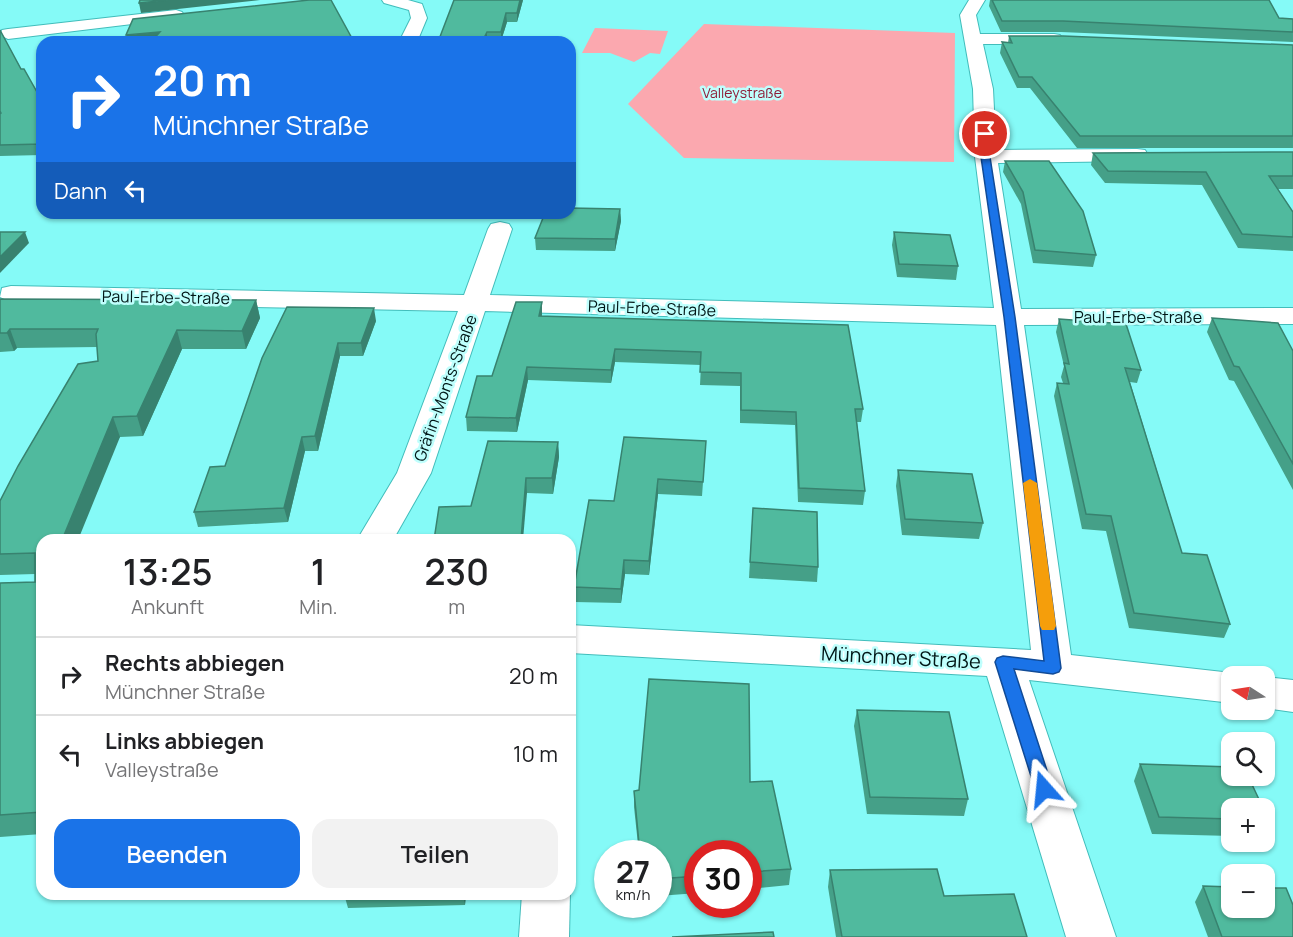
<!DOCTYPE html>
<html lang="de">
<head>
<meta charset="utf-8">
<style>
	body { margin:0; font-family:Manrope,sans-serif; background:#f2f2f2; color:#202124; height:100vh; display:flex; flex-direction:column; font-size:22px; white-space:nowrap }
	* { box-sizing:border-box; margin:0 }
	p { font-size:20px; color:#757577 }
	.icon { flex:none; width:33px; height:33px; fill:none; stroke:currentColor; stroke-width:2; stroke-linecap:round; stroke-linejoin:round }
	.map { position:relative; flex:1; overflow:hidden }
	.sheet { position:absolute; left:36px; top:534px; width:540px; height:366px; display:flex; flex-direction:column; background:#fff; border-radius:18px; box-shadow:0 2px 4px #0004 }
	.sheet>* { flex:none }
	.banner { position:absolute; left:36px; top:36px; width:540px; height:183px; border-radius:18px; box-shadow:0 2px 4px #0004; background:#1a73e8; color:#fff; overflow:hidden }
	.needle { width:39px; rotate:282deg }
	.fabs { position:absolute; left:1221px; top:666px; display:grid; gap:12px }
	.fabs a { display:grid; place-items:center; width:54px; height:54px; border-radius:12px; background:#fff; box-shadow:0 2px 4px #0004; font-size:30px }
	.speed { position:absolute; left:594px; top:840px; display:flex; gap:12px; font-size:30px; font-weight:700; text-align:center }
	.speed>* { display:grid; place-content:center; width:78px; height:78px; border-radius:50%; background:#fff; box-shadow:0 2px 4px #0004; line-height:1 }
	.speed small { font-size:15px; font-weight:400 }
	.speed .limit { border:9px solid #d22; background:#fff; color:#111 }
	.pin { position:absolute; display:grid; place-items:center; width:51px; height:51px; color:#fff; margin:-26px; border:3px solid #fff; border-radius:50%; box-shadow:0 2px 6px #0007 }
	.me { position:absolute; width:66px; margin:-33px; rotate:342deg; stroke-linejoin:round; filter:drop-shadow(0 0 4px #0008) }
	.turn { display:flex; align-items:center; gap:21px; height:126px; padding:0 18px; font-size:27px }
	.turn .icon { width:78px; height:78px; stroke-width:2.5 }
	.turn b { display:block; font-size:42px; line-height:51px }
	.then { display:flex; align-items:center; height:57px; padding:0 18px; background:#0003; gap:12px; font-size:22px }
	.eta { display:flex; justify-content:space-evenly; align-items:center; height:102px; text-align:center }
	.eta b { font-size:36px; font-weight:600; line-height:42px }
	.cta { display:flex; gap:12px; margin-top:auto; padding:12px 18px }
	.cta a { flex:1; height:69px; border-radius:18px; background:#1a73e8; color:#fff; font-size:24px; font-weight:600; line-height:69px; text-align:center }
	.cta a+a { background:#f2f2f2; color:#202124 }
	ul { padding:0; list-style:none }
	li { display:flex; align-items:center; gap:18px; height:78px; padding:0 18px; border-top:2px solid #e0e0e0 }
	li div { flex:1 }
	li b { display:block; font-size:22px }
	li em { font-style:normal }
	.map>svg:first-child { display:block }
	.green { fill:#fba8af }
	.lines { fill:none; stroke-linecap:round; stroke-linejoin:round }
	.street-casing { stroke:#42bdbb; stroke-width:2 }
	.street { fill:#fff; fill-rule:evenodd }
	.wall { fill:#45a088 }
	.shaded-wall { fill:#38826f }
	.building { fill:#50ba9e; stroke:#38826f; stroke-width:1.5 }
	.route { fill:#1a73e8; stroke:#114b97; stroke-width:1.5 }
	.slow { fill:#f59e0b }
	.labels { text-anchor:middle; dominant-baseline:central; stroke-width:5; stroke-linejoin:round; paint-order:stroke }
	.far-park-label { font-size:14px; fill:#8f1c37; stroke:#bffffd }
	.street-label { font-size:16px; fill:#001616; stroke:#bffffd }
	.near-street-label { font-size:20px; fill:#001616; stroke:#bffffd }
</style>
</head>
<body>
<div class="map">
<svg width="1293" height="937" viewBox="0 0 1293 937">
	<rect width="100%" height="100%" fill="#85faf7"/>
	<g class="green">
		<path d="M704,24L955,33L954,162L684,158L628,104Z"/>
		<path d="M595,28L668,31L660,54L650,53L634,62L610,53H582Z"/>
	</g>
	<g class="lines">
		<defs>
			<g id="street">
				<path d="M382,0H408L422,4L427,18L417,42H399L411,18L409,10L384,3Z"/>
				<path d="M969,0H985L976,15L980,34H1054L1060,35L1063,39L1060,43L1054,44H983L993,89L996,150L1137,149L1145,150L1148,155L1145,160L1137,161L998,163L1021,309L1293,308V324L1024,325L1071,655L1232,673L1244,676H1232V703L1029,680L1116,937H1066L987,676L570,653V625L1031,650L996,325L485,311L431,473L393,540H357L397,473L458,311L11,302L0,297L2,288L11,286L464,295L488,229L491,224L500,222L509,224L512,229L490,295L994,308L975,157L973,89L960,15Z"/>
				<path d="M176,10L182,12L184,15L182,18L8,39L0,35L2,30L8,29Z"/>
				<path d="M1264,677L1293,680V712L1264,708Z"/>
				<path d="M522,894L570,893L569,937H519Z"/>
			</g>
		</defs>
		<use href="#street" class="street-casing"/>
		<use href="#street" class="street"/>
	</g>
	<g class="wall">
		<path d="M523,0L517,22H507L501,41L438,42Z"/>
		<path d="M990,0H1269L1279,18L1293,19V42L1061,32H1001L989,6Z"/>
		<path d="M0,30L21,69L42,101V155L0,156Z"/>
		<path d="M1009,36L1293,45V148H1077L1030,88H1017L1000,53L1002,42L1008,43Z"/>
		<path d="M1293,152V189H1278L1293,212V251L1238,248L1202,185L1105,183L1091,165L1093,153Z"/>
		<path d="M1005,161L1096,255L1093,267L1033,263L1021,204L1003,172Z"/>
		<path d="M620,209L621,221L615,251L536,250L535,238Z"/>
		<path d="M894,232L958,266L956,280L897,277L892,245Z"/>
		<path d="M0,299L256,300L260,318L246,349H182L143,436L120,437L42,540V834L0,837V583L35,582V574L0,575V501L98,361L97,347L17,348L14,351L0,352Z"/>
		<path d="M542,315V316L848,325L863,409L861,422H857L865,491L863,505L798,502L795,425L740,423V386L700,385L701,365L615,362L611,383L528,380L517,432L467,431L466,417L492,376Z"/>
		<path d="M1212,318L1293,351V490L1234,381L1229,380L1207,332Z"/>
		<path d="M1059,319L1141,370L1137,383L1130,382L1182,553L1230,624L1224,638L1129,628L1106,531L1082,529L1054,396L1057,383H1063L1061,377L1064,366L1056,332Z"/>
		<path d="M376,321L363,356H340L318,451H305L288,522L198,527L194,512L225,466L262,358Z"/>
		<path d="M706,441L702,496L658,494L649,575L625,574L621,603L575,602L574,587L614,501Z"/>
		<path d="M558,442L559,457L553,494L527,493L471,506Z"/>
		<path d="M898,470L983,523L979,539L902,535L896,486Z"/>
		<path d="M752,524L818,567L817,582L749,578Z"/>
		<path d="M857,710L968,799L964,816L867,814L854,726Z"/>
		<path d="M1140,764L1232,808V836L1152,834L1134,781Z"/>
		<path d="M750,782L791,869L789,885L748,889V854H698V893L658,896V854H639L634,807V791Z"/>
		<path d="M1264,812L1268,820L1264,828Z"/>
		<path d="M830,870L944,896L1027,937H836L828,887Z"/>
		<path d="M1203,886L1293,937H1208L1195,902Z"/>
		<path d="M344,894H466L465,905L348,908Z"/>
	</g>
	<g class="shaded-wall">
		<path d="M168,0H260L141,13L139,3Z"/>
		<path d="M520,0H523L517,22V13Z"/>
		<path d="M506,13L507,22L501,41V32Z"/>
		<path d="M160,32L152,42H128L126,35Z"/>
		<path d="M487,32V42H482Z"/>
		<path d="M620,209L621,221L615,251V239Z"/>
		<path d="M25,232L29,243L0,273V257Z"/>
		<path d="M256,300L260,318L246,349L242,331Z"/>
		<path d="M542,302V315L539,329V316Z"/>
		<path d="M374,308L376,321L363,356L361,343Z"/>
		<path d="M10,329L17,348L14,351L7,333Z"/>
		<path d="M177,330L182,349L143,436L137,416Z"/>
		<path d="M338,343L340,356L318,451L315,436Z"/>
		<path d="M615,349V362L611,383V370Z"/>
		<path d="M527,367L528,380L517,432L516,418Z"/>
		<path d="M113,417L120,437L78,540H62Z"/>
		<path d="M302,437L305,451L288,522L284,508Z"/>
		<path d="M558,442L559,457L553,494L552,478Z"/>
		<path d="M526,478L527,493L523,540H521Z"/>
		<path d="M658,479V494L649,575V561Z"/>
		<path d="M624,560L625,574L621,603V589Z"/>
		<path d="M463,894H466L465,905Z"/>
	</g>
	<g class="building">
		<path d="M140,0H168L139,3Z"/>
		<path d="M309,0H331L354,42H151L160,32L126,35L133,19Z"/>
		<path d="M454,0H520L517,13H506L501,32H487L482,42H438Z"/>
		<path d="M992,0H1269L1279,18L1293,19V32L1063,21H1002Z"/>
		<path d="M0,30L21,69H24L42,101V144L0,145V114L1,113L0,111Z"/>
		<path d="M1009,36H1063L1293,45V136H1080L1032,77H1019L1002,42L1012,43Z"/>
		<path d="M1293,152V176H1269L1293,212V237L1242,234L1206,172L1108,171L1093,153Z"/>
		<path d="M1005,161H1049L1083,211L1096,255L1035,250L1023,192Z"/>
		<path d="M570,208L620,209L615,239L535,238L545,213H570Z"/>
		<path d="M0,232H25L0,257Z"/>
		<path d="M894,232L950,235L958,266L899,264Z"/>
		<path d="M0,299L256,300L242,331L177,330L137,416L113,417L62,540H42V812L0,815V583L35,582V553L0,554V501L18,466L78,364L98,361L96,334L98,329H10L7,333H0Z"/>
		<path d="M516,302H542L539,316L848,325L863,409H855L865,491L799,488L796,412L741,410V373L700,372L701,352L615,349L611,370L527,367L516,418L466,417L477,376H492Z"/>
		<path d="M287,307L374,308L361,343H338L315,436L302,437L284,508L194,512L210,467L225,466L262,358Z"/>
		<path d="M1212,318L1278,323L1293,351V464L1239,367L1234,366Z"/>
		<path d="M1059,319L1126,324L1141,370L1125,368L1182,553L1207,555L1230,624L1134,613L1111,516L1086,514L1057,383L1069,384L1064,363L1069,364Z"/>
		<path d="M624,437L706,441L703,482L658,479L649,561L624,560L621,589L574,587L589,500L614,501Z"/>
		<path d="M488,441L558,442L552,478H526L521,540H434L439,507L471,506Z"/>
		<path d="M898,470L972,474L983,523L905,519Z"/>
		<path d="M753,508L817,512L818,567L750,562Z"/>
		<path d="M649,679L749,684L750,782L772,781L791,869L748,872V854H698V876L658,879V854H640L634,791L639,790Z"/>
		<path d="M857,710L949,712L968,799L870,797Z"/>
		<path d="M1140,764L1232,767V776H1248L1263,808H1232V819L1159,817Z"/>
		<path d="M1264,812L1268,820H1264Z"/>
		<path d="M937,869L944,896L1014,894L1027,937H842L830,870Z"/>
		<path d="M1203,886L1232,887V908H1264V888H1286L1293,905V937H1222Z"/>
		<path d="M773,932L774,937H672Z"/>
	</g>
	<path class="route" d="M985,131L989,134L990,157L1015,317L1061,668L1059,672L1053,674L1014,669L1053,789L1050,794L1044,796L1037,794L1035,789L995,662L997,658L1003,656L1044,661L1004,317L981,157V134Z"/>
	<path class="slow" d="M1030,479L1037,483L1056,626L1054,630H1042L1040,626L1023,483Z"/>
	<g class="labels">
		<g class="far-park-label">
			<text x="742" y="92">Valleystraße</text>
		</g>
		<g class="street-label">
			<text transform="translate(166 297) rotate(1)">Paul-Erbe-Straße</text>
			<text transform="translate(652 308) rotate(2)">Paul-Erbe-Straße</text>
			<text x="1138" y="317">Paul-Erbe-Straße</text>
			<text transform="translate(445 388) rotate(-70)">Gräfin-Monts-Straße</text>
		</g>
		<g class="near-street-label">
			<text transform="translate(901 657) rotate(3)">Münchner Straße</text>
		</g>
	</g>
</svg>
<div class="fabs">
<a><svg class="needle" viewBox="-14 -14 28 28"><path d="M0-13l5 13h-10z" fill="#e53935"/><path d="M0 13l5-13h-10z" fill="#757577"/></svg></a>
<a><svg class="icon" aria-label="search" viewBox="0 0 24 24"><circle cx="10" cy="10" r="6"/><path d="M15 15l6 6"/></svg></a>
<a>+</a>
<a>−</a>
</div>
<div class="speed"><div>27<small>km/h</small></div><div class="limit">30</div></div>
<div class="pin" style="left:985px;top:134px;background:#d93025"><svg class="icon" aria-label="arrive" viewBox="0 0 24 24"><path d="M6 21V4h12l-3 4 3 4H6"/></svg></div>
<svg class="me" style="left:1044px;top:789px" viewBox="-20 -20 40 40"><path d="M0-17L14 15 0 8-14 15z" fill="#1a73e8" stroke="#fff" stroke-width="4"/></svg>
<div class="banner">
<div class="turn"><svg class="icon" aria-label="right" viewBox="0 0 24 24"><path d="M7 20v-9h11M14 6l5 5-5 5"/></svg><div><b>20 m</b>Münchner Straße</div></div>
<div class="then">Dann<svg class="icon" aria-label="left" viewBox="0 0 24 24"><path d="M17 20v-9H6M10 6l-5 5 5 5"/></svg></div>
</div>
<section class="sheet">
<div class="eta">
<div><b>13:25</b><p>Ankunft</p></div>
<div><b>1</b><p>Min.</p></div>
<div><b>230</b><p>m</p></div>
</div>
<ul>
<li><svg class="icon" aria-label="right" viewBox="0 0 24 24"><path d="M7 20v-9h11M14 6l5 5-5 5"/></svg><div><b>Rechts abbiegen</b><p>Münchner Straße</p></div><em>20 m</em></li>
<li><svg class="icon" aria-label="left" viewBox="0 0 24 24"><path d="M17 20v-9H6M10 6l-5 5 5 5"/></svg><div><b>Links abbiegen</b><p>Valleystraße</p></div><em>10 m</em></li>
</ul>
<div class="cta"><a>Beenden</a><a>Teilen</a></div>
</section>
</div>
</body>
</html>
